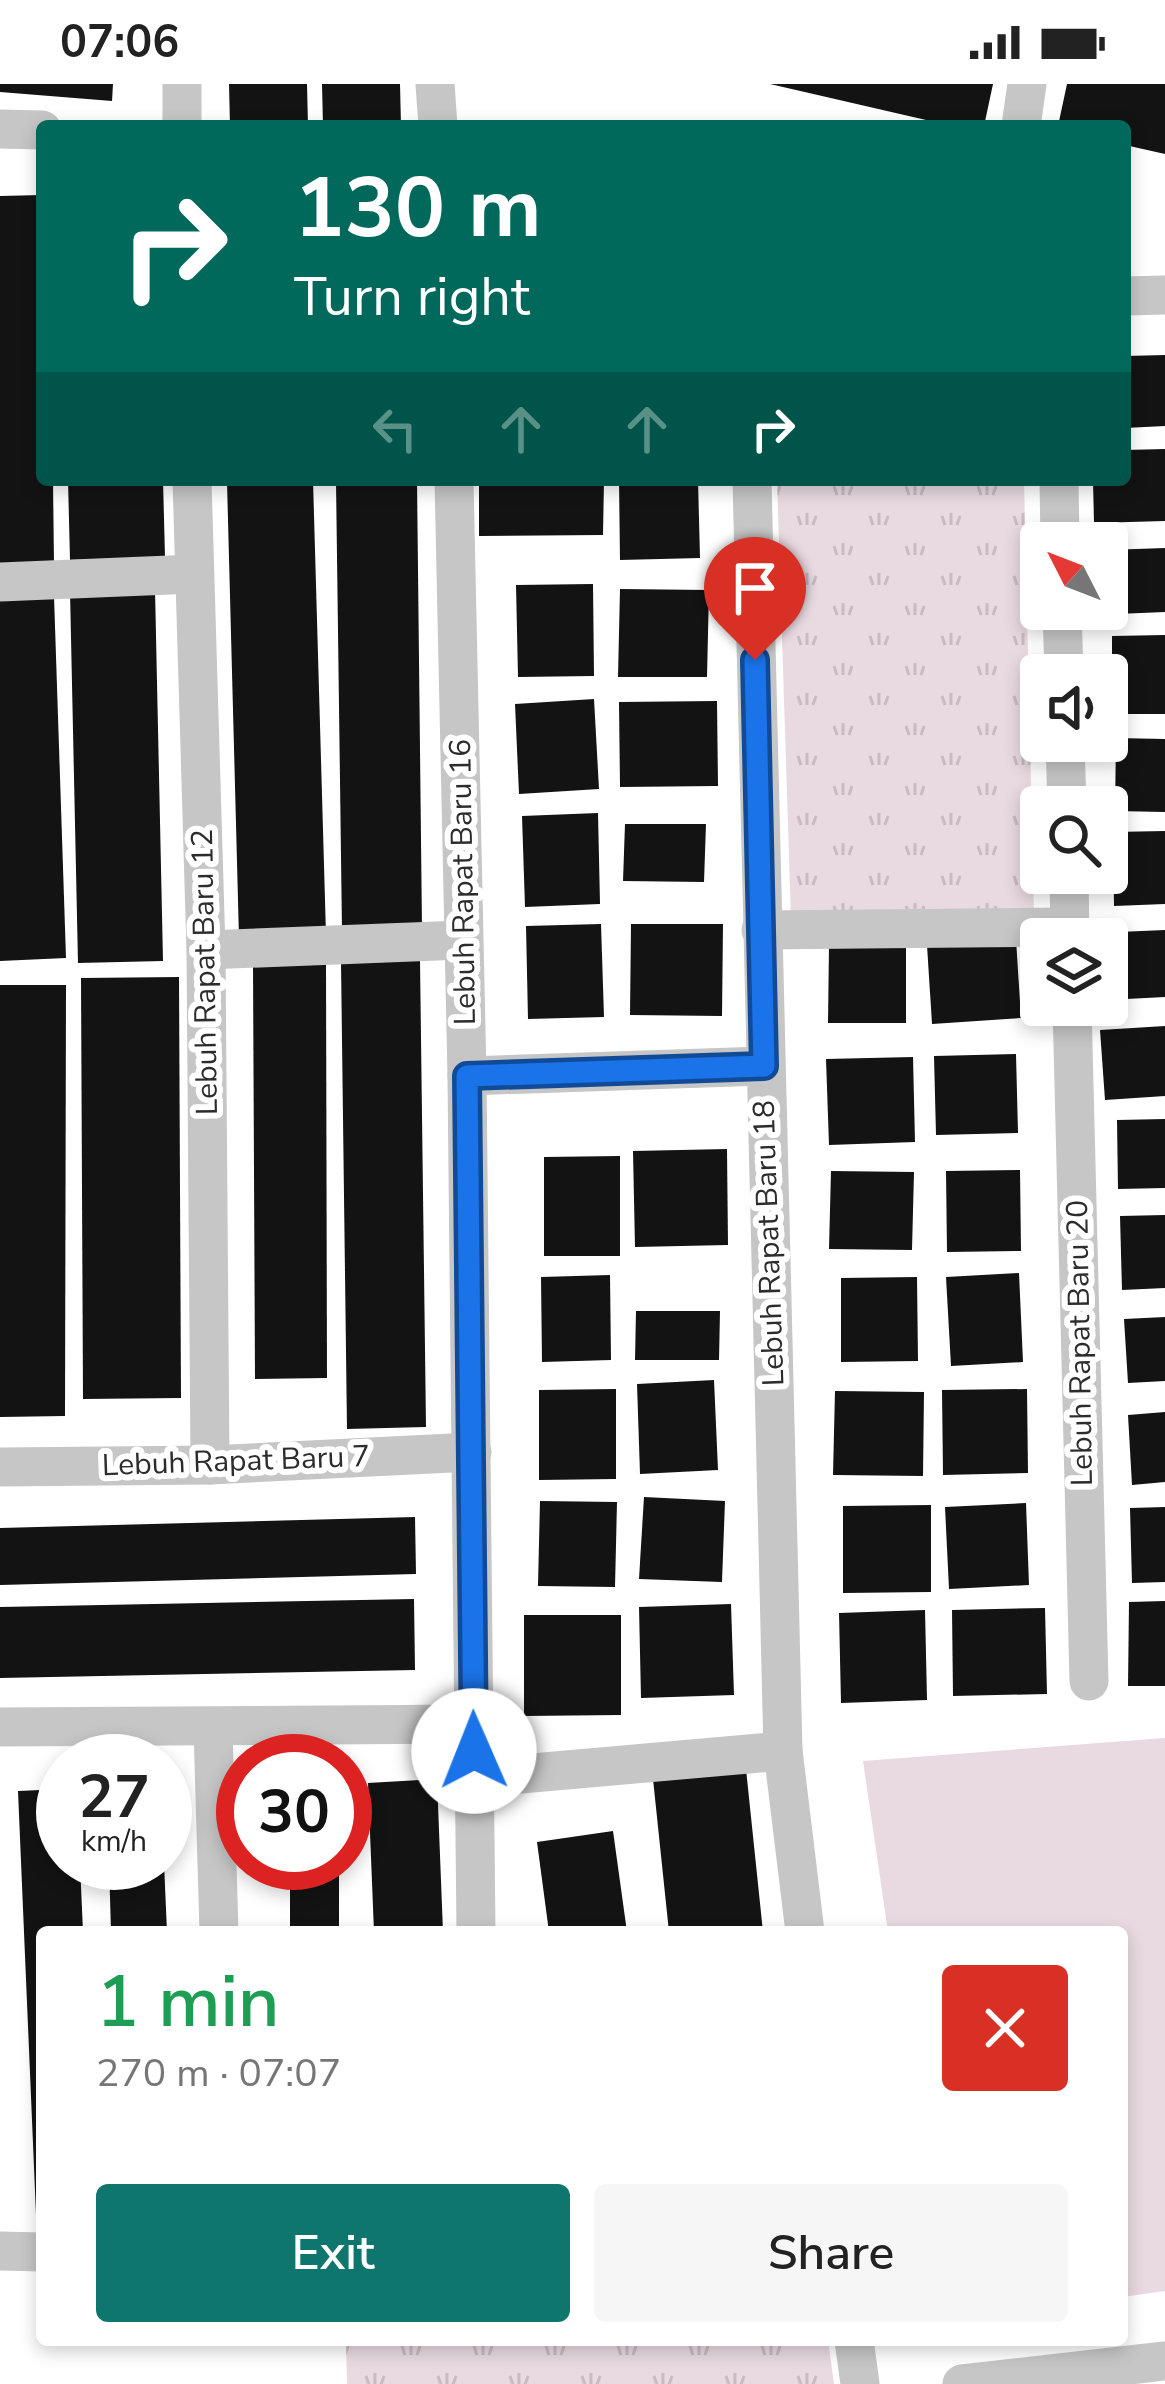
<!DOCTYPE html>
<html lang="en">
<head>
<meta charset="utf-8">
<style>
	body { margin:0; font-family:"Nunito Sans",sans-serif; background:#f6f6f6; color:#222; height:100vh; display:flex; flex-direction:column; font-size:45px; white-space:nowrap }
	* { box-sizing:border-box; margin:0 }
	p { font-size:39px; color:#767676 }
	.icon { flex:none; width:66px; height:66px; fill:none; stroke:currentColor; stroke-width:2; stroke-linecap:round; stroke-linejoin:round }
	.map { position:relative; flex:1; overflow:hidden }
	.side { position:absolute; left:36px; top:1842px; width:1092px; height:420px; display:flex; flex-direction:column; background:#fff; border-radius:12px; box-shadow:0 6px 18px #0003 }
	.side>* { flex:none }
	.guide { position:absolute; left:36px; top:36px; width:1095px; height:366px; border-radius:12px; box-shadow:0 6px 18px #0003; background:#00695c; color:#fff; overflow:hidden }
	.needle { width:78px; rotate:312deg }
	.controls { position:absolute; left:1020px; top:438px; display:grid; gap:24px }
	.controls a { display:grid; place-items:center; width:108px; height:108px; border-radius:12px; background:#fff; box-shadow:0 6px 18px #0003; font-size:60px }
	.speed { position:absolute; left:36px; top:1650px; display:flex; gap:24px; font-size:60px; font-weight:700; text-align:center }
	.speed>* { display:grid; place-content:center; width:156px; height:156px; border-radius:50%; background:#fff; box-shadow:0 6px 18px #0003; line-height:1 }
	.speed small { font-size:30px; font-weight:400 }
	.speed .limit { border:18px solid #d22; background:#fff; color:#111 }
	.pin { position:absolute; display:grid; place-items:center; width:102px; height:102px; color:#fff; margin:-123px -51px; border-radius:50% 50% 50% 0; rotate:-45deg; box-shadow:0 0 12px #0007 }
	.pin .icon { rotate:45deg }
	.me { position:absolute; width:132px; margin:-66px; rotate:359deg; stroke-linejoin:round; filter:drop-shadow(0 0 9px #0008) }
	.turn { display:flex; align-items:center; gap:42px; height:252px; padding:0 60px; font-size:54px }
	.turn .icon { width:156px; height:156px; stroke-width:2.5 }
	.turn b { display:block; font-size:84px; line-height:102px }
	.lanes { display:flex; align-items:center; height:114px; padding:0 60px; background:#0003; justify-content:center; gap:60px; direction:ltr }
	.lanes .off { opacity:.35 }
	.round { display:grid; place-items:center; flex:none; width:126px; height:126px; border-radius:12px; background:#f6f6f6 }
	.headline { display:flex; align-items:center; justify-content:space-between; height:204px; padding:0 60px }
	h1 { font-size:72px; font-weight:600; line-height:90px; color:#1e9e55 }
	.primary-button { display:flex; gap:24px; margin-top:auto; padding:24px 60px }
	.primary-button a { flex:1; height:138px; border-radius:12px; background:#0f766e; color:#fff; font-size:48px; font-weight:600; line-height:138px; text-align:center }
	.primary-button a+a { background:#f6f6f6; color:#222 }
	.status { display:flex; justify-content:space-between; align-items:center; height:84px; padding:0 60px; background:#fff; direction:ltr }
	.status svg { height:33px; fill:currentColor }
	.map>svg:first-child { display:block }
	.park { fill:url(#park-tufts) }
	.garden { fill:#e9dae1 }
	.building { fill:#131313 }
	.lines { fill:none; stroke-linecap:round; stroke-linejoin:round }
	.minor { stroke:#c6c6c6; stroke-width:39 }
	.route-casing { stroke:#114b97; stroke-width:30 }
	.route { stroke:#1a73e8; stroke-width:21 }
	.labels { text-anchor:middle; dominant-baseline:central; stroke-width:12; stroke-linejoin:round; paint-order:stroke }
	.street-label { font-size:30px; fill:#2c2c2c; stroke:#fff }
</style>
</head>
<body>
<div class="status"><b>07:06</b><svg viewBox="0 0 49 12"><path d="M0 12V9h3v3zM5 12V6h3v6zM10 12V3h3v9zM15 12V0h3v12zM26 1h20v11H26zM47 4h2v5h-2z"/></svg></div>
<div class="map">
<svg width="1165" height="2300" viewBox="0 0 1165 2300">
	<defs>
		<pattern id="park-tufts" width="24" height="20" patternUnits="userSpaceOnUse" patternTransform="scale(3)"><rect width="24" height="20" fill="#e9dae1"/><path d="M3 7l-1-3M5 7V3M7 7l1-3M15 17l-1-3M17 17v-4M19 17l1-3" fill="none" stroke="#c8bbc1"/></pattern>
	</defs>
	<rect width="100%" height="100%" fill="#fff"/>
	<g class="park">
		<path d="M777,396H1024L1034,829L791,836Z"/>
		<path d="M346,2256H828L834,2300H347Z"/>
	</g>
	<path class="garden" d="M1165,1654V2207L1122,2213V1848H888L863,1677Z"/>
	<g class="building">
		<path d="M0,0H113L112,17L0,8Z"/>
		<path d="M229,0H307L308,42H230Z"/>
		<path d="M322,0H400L401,42H323Z"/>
		<path d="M770,0H993L984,42H952Z"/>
		<path d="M1067,0H1165V70L1125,61V42H1058Z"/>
		<path d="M42,111V396H53L54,480L0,481V112Z"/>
		<path d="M1165,271V342L1125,344V272Z"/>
		<path d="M1165,365V437L1094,439L1093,396H1125V366Z"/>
		<path d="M68,396H163L165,473L70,476Z"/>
		<path d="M313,396L326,851L239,854L227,398Z"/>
		<path d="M417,396L422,845L342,847L336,397Z"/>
		<path d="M604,396L603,451L479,452V397Z"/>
		<path d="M619,396H698L700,474L620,476Z"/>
		<path d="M1165,464V528L1093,531V525H1107V466Z"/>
		<path d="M593,500L594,592L518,593L516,501Z"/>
		<path d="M155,505L163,877L78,879L70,507Z"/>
		<path d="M620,505L709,506L707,593H618Z"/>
		<path d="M54,512L66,874L0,877V514Z"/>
		<path d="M1165,551V630H1112V552Z"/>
		<path d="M594,615L599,705L519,710L515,620Z"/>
		<path d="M717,617L718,702L620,703L619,618Z"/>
		<path d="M1116,654L1165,655V728L1115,727Z"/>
		<path d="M598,729L600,820L525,823L522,732Z"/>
		<path d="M625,740H706L704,798L623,797Z"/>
		<path d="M1165,747V820L1114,822L1113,748Z"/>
		<path d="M601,840L604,933L528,935L526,842Z"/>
		<path d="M631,840H723L722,932L630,931Z"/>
		<path d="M1165,846V913L1107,916V855H1095V849Z"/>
		<path d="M1016,855L1021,934L932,940L927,861Z"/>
		<path d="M829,861H906V939H828Z"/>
		<path d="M420,876L426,1343L347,1345L341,878Z"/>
		<path d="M326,880L327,1294L255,1295L253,881Z"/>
		<path d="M179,893L181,1314L83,1315L81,894Z"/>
		<path d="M0,901H66L65,1332L0,1333Z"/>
		<path d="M1165,942V1012L1105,1016L1100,946Z"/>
		<path d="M1016,970L1018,1049L936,1051L934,972Z"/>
		<path d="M913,973L915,1058L829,1061L826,975Z"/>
		<path d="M1165,1035V1104L1118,1105L1117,1036Z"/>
		<path d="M727,1065L728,1161L635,1163L633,1067Z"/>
		<path d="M620,1072V1172H544V1073Z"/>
		<path d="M1020,1086L1021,1167L947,1168L946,1087Z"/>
		<path d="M831,1087L914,1088L912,1166L829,1165Z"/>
		<path d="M1165,1131V1204L1122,1206L1120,1132Z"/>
		<path d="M1019,1189L1023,1278L951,1282L946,1193Z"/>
		<path d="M610,1191L611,1276L542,1278L541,1193Z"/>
		<path d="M917,1193L918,1277L841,1278V1194Z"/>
		<path d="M636,1227H720L719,1276H635Z"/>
		<path d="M1165,1233V1297L1128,1299L1124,1235Z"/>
		<path d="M714,1296L718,1386L640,1390L637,1300Z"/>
		<path d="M616,1305V1395L539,1396V1306Z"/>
		<path d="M1027,1305L1028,1389L943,1391L942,1306Z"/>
		<path d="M835,1307L924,1308L923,1392L833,1391Z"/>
		<path d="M1165,1328V1398L1132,1401L1128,1331Z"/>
		<path d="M644,1413L725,1417L722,1498L639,1495Z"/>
		<path d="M540,1417L617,1418L615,1503L538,1502Z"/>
		<path d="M1026,1419L1029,1501L949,1505L945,1423Z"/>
		<path d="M931,1421V1508L843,1509V1422Z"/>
		<path d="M1165,1423V1498L1132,1499L1130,1424Z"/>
		<path d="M415,1433L416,1490L0,1501V1444Z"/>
		<path d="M414,1515L415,1586L0,1594V1523Z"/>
		<path d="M1165,1517V1602H1128L1129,1518Z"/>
		<path d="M731,1520L734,1611L641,1614L639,1523Z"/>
		<path d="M1045,1524L1047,1610L953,1612L952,1526Z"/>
		<path d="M925,1526L927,1616L841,1619L839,1529Z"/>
		<path d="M524,1531H621V1631L524,1632Z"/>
		<path d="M746,1685L763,1848H669L653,1695Z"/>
		<path d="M437,1695L443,1848H374L368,1699Z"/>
		<path d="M63,1705V1779H80L83,1848H42V2130H36L18,1707Z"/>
		<path d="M613,1747L627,1848H549L537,1758Z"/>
		<path d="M109,1779H164L167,1848H111Z"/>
		<rect x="290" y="1779" width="49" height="69"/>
	</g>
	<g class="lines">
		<g class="minor">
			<path d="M182,0V42"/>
			<path d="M435,0L438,42"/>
			<path d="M1021,42L1027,0"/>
			<path d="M0,45L42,46"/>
			<path d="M1125,212L1165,211"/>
			<path d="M192,396L206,866L210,1381"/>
			<path d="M454,396L467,992L476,1848"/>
			<path d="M752,396L783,1667L805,1848"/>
			<path d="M1059,396L1060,459"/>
			<path d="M0,498L194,490"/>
			<path d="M1062,525L1064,591"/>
			<path d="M1065,657L1067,723"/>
			<path d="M1069,789L1070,855"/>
			<path d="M761,846L1070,843"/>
			<path d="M206,866L463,856"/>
			<path d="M1072,921L1089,1597"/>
			<path d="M467,992L764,982"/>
			<path d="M0,1383L210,1381L472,1368"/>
			<path d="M0,1643L473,1640"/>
			<path d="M213,1644L219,1848"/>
			<path d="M475,1694L783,1667"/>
			<path d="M0,2167L42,2168"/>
			<path d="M854,2256L860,2300"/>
			<path d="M962,2300L1165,2277"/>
		</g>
	</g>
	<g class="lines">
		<defs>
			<path id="route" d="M474,1667L467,992L764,982L755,576"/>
		</defs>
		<use href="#route" class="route-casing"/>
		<use href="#route" class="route"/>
	</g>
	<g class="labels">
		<g class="street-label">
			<text transform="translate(463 798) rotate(-91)">Lebuh Rapat Baru 16</text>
			<text transform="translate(205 888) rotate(-91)">Lebuh Rapat Baru 12</text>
			<text transform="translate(769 1159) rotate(-92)">Lebuh Rapat Baru 18</text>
			<text transform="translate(1080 1259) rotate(-91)">Lebuh Rapat Baru 20</text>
			<text transform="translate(236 1377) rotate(-2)">Lebuh Rapat Baru 7</text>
		</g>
	</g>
</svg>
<div class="controls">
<a><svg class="needle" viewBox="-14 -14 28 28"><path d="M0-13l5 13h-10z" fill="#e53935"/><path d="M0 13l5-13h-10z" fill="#767676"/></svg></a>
<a><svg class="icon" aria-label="sound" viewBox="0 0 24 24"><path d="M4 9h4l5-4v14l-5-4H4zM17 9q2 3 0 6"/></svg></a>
<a><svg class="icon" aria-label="search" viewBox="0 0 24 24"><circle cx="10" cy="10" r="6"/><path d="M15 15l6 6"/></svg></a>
<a><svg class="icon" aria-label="layers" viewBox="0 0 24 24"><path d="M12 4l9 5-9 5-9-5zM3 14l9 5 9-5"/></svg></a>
</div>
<div class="speed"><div>27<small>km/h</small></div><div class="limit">30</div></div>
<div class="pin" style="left:755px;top:576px;background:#d93025"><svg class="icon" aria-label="arrive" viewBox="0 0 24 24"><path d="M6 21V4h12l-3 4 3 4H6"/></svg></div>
<svg class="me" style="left:474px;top:1667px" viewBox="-20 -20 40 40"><circle r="19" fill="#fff"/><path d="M0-13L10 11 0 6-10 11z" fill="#1a73e8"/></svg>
<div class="guide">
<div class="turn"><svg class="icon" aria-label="right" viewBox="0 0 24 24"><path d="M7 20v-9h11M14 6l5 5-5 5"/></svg><div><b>130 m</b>Turn right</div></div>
<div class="lanes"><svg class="icon off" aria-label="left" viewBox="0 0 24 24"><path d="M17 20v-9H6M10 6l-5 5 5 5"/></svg><svg class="icon off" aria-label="ahead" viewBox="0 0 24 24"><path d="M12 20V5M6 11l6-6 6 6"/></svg><svg class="icon off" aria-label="ahead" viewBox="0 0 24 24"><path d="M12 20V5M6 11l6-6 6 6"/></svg><svg class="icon" aria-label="right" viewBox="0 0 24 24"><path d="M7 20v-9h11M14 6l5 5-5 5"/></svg></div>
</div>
<section class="side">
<div class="headline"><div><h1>1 min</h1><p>270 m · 07:07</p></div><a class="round" style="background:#d93025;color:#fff"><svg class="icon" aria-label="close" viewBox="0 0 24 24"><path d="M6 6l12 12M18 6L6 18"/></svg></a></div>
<div class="primary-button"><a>Exit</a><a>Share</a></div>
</section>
</div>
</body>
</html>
